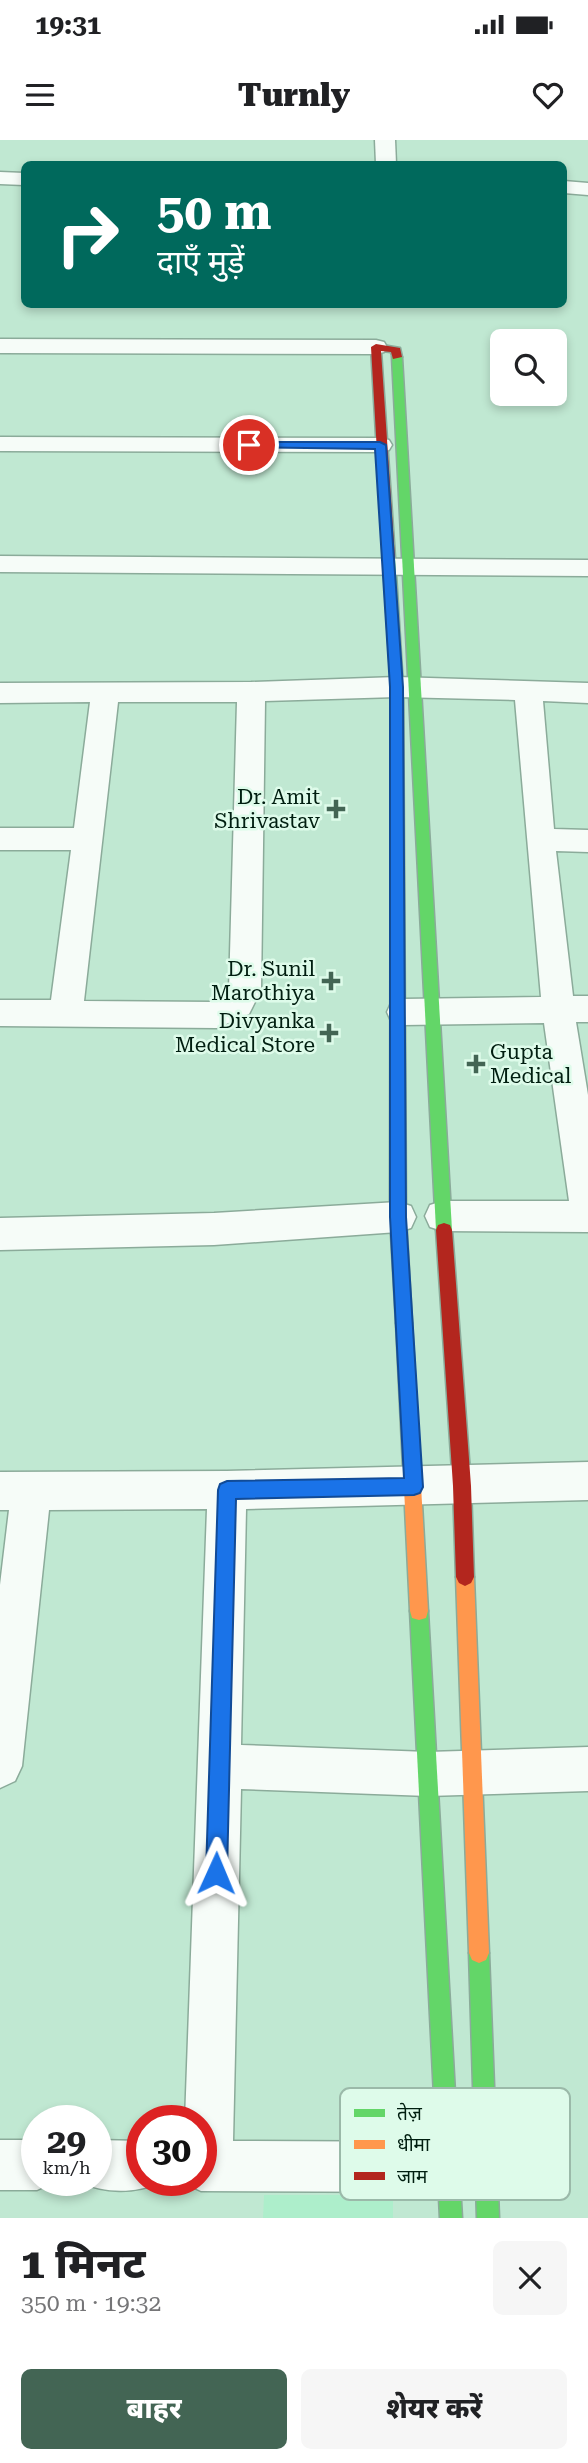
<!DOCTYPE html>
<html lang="hi">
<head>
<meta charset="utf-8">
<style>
	body { margin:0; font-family:"Roboto Serif","Noto Sans Devanagari",serif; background:#f6f6f6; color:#202124; height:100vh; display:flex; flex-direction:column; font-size:26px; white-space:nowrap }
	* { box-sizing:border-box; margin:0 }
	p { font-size:23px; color:#757577 }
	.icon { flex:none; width:38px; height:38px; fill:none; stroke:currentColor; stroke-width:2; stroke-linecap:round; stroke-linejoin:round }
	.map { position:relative; height:2078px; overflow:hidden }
	.drawer { display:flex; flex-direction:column; background:#fff; flex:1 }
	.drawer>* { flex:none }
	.hud { position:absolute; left:21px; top:21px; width:546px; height:147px; border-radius:10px; box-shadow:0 4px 10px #0003; background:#00695c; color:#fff; overflow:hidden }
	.tools { position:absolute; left:490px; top:189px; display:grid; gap:14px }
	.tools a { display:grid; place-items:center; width:77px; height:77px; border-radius:10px; background:#fff; box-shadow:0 4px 10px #0003; font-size:35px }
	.speed { position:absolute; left:21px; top:1965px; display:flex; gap:14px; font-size:35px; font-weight:700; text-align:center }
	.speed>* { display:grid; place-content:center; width:91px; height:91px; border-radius:50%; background:#fff; box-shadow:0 4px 10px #0003; line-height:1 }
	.speed small { font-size:18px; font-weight:400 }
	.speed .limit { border:10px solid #d22; background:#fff; color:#111 }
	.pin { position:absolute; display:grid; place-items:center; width:60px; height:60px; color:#fff; margin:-30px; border:4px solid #fff; border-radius:50%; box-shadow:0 2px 7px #0007 }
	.me { position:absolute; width:77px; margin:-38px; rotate:1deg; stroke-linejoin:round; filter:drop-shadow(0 0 5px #0008) }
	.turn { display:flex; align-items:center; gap:24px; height:147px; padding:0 21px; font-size:32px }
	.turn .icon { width:91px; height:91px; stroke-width:2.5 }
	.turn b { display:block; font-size:49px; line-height:60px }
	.round { display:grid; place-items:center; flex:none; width:74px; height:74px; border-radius:10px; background:#f6f6f6 }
	.headline { display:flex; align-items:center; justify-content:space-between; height:119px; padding:0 21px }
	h1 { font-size:42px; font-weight:800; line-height:52px }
	.cta { display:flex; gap:14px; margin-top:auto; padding:14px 21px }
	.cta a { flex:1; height:80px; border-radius:10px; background:#436554; color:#fff; font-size:28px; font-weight:800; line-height:80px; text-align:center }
	.cta a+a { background:#f6f6f6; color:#202124 }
	.status { display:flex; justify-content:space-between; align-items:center; height:49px; padding:0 35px; background:#fff; direction:ltr }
	.status svg { height:19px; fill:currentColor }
	header { display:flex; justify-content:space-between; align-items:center; height:91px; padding:0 21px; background:#fff; font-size:32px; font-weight:800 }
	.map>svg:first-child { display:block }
	.built { fill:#adeecb }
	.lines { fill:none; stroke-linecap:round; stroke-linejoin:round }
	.street-casing { stroke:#8bab9a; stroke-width:3 }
	.fast-casing { stroke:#8bab9a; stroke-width:3 }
	.slow-casing { stroke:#8bab9a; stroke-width:3 }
	.jam-casing { stroke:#8bab9a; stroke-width:3 }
	.street { fill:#f6fcf8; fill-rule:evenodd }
	.fast { fill:#63d668; fill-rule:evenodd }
	.slow { fill:#ff974d; fill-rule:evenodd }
	.jam { fill:#b3261e; fill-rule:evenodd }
	.route { fill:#1a73e8; stroke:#114b97; stroke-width:2 }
	.poi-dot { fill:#436554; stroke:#defbea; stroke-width:2.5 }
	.labels { text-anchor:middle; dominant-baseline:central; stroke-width:5; stroke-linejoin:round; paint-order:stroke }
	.poi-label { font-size:21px; fill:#001e10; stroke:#defbea; text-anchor:end }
	.key { fill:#defbea; stroke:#9bb9a9; stroke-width:2 }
	.key-label { font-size:19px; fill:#001e10 }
</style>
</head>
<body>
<div class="status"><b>19:31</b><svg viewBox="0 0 49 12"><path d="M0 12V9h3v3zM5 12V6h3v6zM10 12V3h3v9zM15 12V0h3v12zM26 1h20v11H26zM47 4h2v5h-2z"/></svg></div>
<header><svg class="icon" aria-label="menu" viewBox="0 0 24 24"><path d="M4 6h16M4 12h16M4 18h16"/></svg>Turnly<svg class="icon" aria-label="heart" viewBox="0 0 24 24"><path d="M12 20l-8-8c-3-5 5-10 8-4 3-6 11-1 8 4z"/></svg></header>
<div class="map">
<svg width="588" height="2078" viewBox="0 0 588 2078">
	<rect width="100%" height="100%" fill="#c0e8d2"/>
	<path class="built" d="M264,2055H393V2078H263Z"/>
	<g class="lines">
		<defs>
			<g id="street">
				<path d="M375,0H395L396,24H376Z"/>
				<path d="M0,32L24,33V45L0,44Z"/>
				<path d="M564,41L588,43V55L564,53Z"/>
				<path d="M0,199L376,200L384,202L387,207L384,212L376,214L0,213Z"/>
				<path d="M0,297L380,298L389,300L392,305L389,310L380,312L0,311Z"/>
				<path d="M0,416L588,420V436L0,432Z"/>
				<path d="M397,537L588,543V563L543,561L554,689L588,690V712L556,711L573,856H588V882H576L588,955V1092L443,1091L430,1087L425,1076L430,1065L443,1061H569L544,883L403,885L391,881L387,872L391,863L403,859L541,857L515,560L397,557L265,561L261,850L249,874L217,888L0,886V860H51L71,710H0V688H74L90,562L0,563V543L251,542ZM118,562H237L229,850L226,856L214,862L84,861Z"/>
				<path d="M398,1062L411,1066L416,1077L411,1088L398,1092L214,1105L0,1110V1078L214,1073Z"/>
				<path d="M588,1322V1360L246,1369L241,1605L428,1612L588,1607V1651L428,1656L241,1649L233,2001L449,2002L483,2016L491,2033L483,2050L466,2058L449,2052L201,2051L184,2043L182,2040H201V1981H185L207,1369L49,1370L22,1626L15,1641L0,1648V1445L9,1370H0V1332L227,1331Z"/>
				<path d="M0,2000H37V2040L54,2042L37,2050H0Z"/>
				<path d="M96,2000L142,2001V2040H161L159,2043C134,2054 104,2053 79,2042L96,2040Z"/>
			</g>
			<g id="fast">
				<path d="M397,214L402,217L452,1090L450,1095L444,1097L438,1095L436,1090L392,217Z"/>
				<path d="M389,414L395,418L403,547L406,1077L412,1183L410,1188L404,1191L398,1188L396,1183L390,1077L391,547L383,418Z"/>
				<path d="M419,1462L426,1464L428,1471L462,2078H440L410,1471L412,1464Z"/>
				<path d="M479,1803L486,1806L489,1813L499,2078H477L469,1813L472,1806Z"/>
			</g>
			<g id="slow">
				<path d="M404,1175L410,1178L412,1183L428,1471L426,1478L419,1480L412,1478L410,1471L396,1183L398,1178Z"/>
				<path d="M465,1428L471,1431L474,1437L489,1813L486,1820L479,1823L472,1820L469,1813L456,1437L459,1431Z"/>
			</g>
			<g id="jam">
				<path d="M376,204L400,208L402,217L393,219L391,212L381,211L395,418L389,422L383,418L371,207Z"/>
				<path d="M444,1083L450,1085L452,1090L471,1346L474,1437L471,1443L465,1446L459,1443L456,1437L453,1346L436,1090L438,1085Z"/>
			</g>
		</defs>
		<use href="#street" class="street-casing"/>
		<use href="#fast" class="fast-casing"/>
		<use href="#slow" class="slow-casing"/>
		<use href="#jam" class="jam-casing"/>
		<use href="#street" class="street"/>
		<use href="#fast" class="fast"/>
		<use href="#slow" class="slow"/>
		<use href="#jam" class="jam"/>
	</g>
	<path class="route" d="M249,302H380L386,305L403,547L406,1077L423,1347L420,1353L414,1355L236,1359L227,1733L224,1740L216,1743L209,1740L206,1733L218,1350L220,1344L227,1341L404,1338L390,1077V547L375,309L245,307V303Z"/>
	<g class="poi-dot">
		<path d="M332.5 658.5h7v7h7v7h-7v7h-7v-7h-7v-7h7z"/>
		<path d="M327.5 830.5h7v7h7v7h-7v7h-7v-7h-7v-7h7z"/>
		<path d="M325.5 882.5h7v7h7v7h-7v7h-7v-7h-7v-7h7z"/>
		<path d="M472.5 913.5h7v7h7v7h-7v7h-7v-7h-7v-7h7z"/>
	</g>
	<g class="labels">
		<g class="poi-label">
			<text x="320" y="657">Dr. Amit<tspan x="320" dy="24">Shrivastav</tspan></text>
			<text x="315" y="829">Dr. Sunil<tspan x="315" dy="24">Marothiya</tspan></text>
			<text x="315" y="881">Divyanka<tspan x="315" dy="24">Medical Store</tspan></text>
			<text x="490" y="912" text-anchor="start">Gupta<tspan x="490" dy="24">Medical</tspan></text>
		</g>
	</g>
	<rect x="340" y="1948" width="230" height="112" rx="10" class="key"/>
	<rect x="354" y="1969" width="31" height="8" fill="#63d668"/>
	<rect x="354" y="2000" width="31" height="9" fill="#ff974d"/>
	<rect x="354" y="2032" width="31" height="8" fill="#b3261e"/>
	<g class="key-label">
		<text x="397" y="1980">तेज़</text>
		<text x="397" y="2011">धीमा</text>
		<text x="397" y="2043">जाम</text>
	</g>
</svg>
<div class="tools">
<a><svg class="icon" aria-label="search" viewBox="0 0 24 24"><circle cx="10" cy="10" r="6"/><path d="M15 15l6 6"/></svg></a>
</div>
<div class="speed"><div>29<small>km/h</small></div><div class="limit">30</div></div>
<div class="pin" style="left:249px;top:305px;background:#d93025"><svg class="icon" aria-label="arrive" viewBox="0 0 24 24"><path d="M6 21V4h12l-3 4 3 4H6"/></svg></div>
<svg class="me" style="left:216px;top:1733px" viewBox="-20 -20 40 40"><path d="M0-17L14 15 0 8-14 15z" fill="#1a73e8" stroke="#fff" stroke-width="4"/></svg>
<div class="hud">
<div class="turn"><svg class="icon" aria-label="right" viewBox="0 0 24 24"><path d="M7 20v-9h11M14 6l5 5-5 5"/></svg><div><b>50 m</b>दाएँ मुड़ें</div></div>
</div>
</div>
<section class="drawer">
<div class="headline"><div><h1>1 मिनट</h1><p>350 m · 19:32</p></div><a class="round"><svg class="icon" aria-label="close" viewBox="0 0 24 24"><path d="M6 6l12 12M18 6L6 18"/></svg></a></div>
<div class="cta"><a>बाहर</a><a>शेयर करें</a></div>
</section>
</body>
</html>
